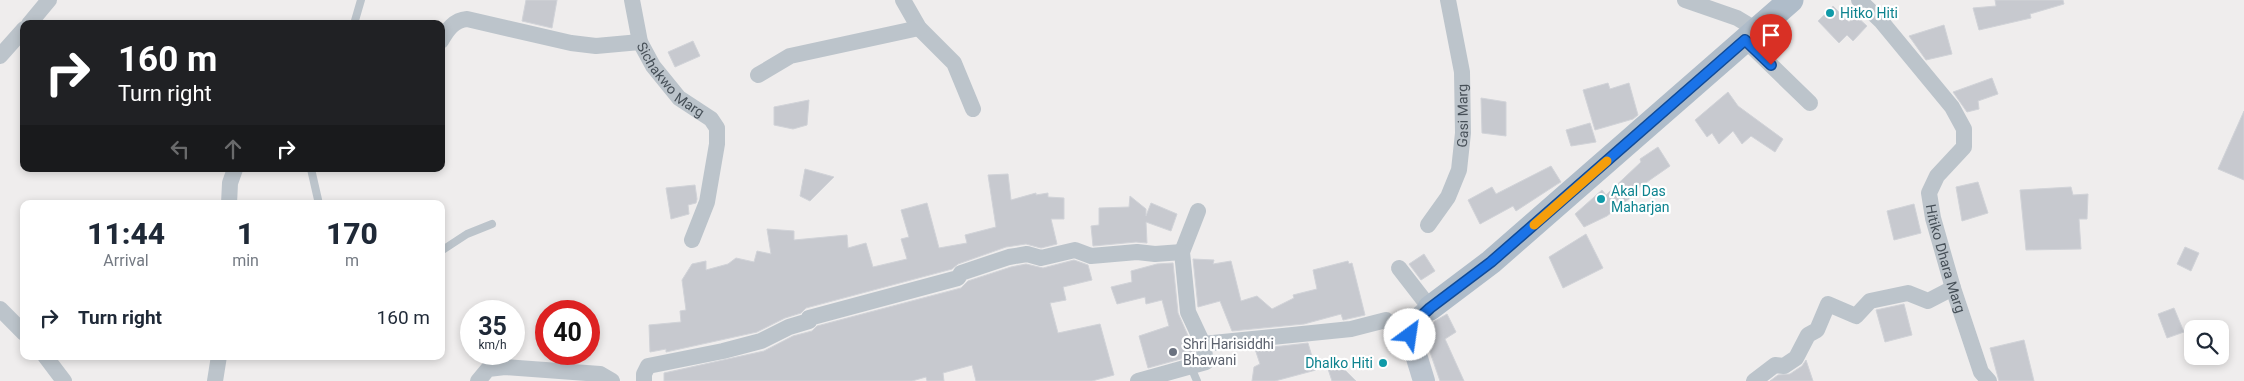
<!DOCTYPE html>
<html lang="en">
<head>
<meta charset="utf-8">
<style>
	body { margin:0; font-family:Roboto,sans-serif; background:#f2f2f3; color:#1f2937; height:100vh; display:flex; flex-direction:column; font-size:19px; white-space:nowrap }
	* { box-sizing:border-box; margin:0 }
	p { font-size:16px; color:#747a83 }
	.icon { flex:none; width:28px; height:28px; fill:none; stroke:currentColor; stroke-width:2; stroke-linecap:round; stroke-linejoin:round }
	.map { position:relative; flex:1; overflow:hidden }
	.side { position:absolute; left:20px; top:200px; width:425px; height:160px; display:flex; flex-direction:column; background:#fff; border-radius:10px; box-shadow:0 2px 8px #0003 }
	.side>* { flex:none }
	.hud { position:absolute; left:20px; top:20px; width:425px; height:152px; border-radius:10px; box-shadow:0 2px 8px #0003; background:#202124; color:#fff; overflow:hidden }
	.tools { position:absolute; left:2184px; top:320px; display:grid; gap:10px }
	.tools a { display:grid; place-items:center; width:45px; height:45px; border-radius:10px; background:#fff; box-shadow:0 2px 8px #0003; font-size:25px }
	.speed { position:absolute; left:460px; top:300px; display:flex; gap:10px; font-size:25px; font-weight:700; text-align:center }
	.speed>* { display:grid; place-content:center; width:65px; height:65px; border-radius:50%; background:#fff; box-shadow:0 2px 8px #0003; line-height:1 }
	.speed small { font-size:12px; font-weight:400 }
	.speed .limit { border:8px solid #d22; background:#fff; color:#111 }
	.pin { position:absolute; display:grid; place-items:center; width:42px; height:42px; color:#fff; margin:-51px -21px; border-radius:50% 50% 50% 0; rotate:-45deg; box-shadow:0 0 5px #0007 }
	.pin .icon { rotate:45deg }
	.me { position:absolute; width:55px; margin:-28px; rotate:31deg; stroke-linejoin:round; filter:drop-shadow(0 0 4px #0008) }
	.turn { display:flex; align-items:center; gap:18px; height:105px; padding:0 15px; font-size:22px }
	.turn .icon { width:65px; height:65px; stroke-width:2.5 }
	.turn b { display:block; font-size:35px; line-height:42px }
	.lanes { display:flex; align-items:center; height:48px; padding:0 15px; background:#0003; justify-content:center; gap:25px; direction:ltr }
	.lanes .off { opacity:.35 }
	.eta { display:flex; justify-content:space-evenly; align-items:center; height:85px; text-align:center }
	.eta b { font-size:30px; font-weight:800; line-height:35px }
	ul { padding:0; list-style:none }
	li { display:flex; align-items:center; gap:15px; height:65px; padding:0 15px }
	li div { flex:1 }
	li b { display:block; font-size:19px }
	li em { font-style:normal }
	.map>svg:first-child { display:block }
	.building { fill:#c7c9cf; stroke:#d1d3d8 }
	.lines { fill:none; stroke-linecap:round; stroke-linejoin:round }
	.lane { stroke:#bcc4cb; stroke-width:8 }
	.street { stroke:#bcc4cb; stroke-width:16 }
	.secondary { stroke:#bcc5cf; stroke-width:22 }
	.primary { stroke:#afbcc9; stroke-width:25 }
	.route-casing { stroke:#114b97; stroke-width:12 }
	.route { stroke:#1a73e8; stroke-width:9 }
	.slow { stroke:#f59e0b; stroke-width:9 }
	.culture-dot { fill:#0f9aa8; stroke:#fff; stroke-width:2 }
	.worship-dot { fill:#6b7280; stroke:#fff; stroke-width:2 }
	.labels { text-anchor:middle; dominant-baseline:central; stroke-width:4.5; stroke-linejoin:round; paint-order:stroke }
	.culture-label { font-size:14px; fill:#0d838f; stroke:#fff; text-anchor:start }
	.street-label { font-size:14px; fill:#475058; stroke:#fff }
	.worship-label { font-size:14px; fill:#5b616d; stroke:#fff; text-anchor:start }
</style>
</head>
<body>
<div class="map">
<svg width="2244" height="381" viewBox="0 0 2244 381">
	<rect width="100%" height="100%" fill="#efeded"/>
	<g class="building">
		<path d="M526,0H557L552,28L522,21Z"/>
		<path d="M1995,0H2063L2064,4L2030,14L2031,18L1979,30L1973,8L1996,6Z"/>
		<path d="M1833,6L1849,22L1856,16L1867,26L1853,41L1847,35L1839,43L1818,21Z"/>
		<path d="M1944,25L1952,54L1926,60L1909,36Z"/>
		<path d="M693,41L700,56L675,67L668,52Z"/>
		<path d="M1992,78L1998,94L1978,101L1979,109L1967,112L1953,92Z"/>
		<path d="M1608,83L1610,89L1629,83L1638,115L1633,119L1595,130L1583,90Z"/>
		<path d="M1728,92L1738,106L1783,139L1775,152L1751,136L1742,144L1733,131L1719,144L1712,133L1707,137L1695,120Z"/>
		<path d="M1481,98L1506,102V136L1482,133Z"/>
		<path d="M809,100L807,125L793,129L774,125V107Z"/>
		<path d="M2244,111V180L2218,169Z"/>
		<path d="M1590,123L1596,142L1571,146L1566,130Z"/>
		<path d="M1658,147L1670,166L1637,189L1639,191L1607,216L1584,227L1575,214L1602,190L1606,195L1641,162L1640,159Z"/>
		<path d="M1551,166L1561,182L1559,183L1516,211L1513,206L1480,224L1468,200L1492,187L1496,194Z"/>
		<path d="M805,169L834,177L810,201L800,196Z"/>
		<path d="M1008,174L1011,200L1036,193V195L1048,193V197L1064,198V219H1051L1057,244L1041,248L1026,244L1006,247L958,264L952,269L806,308L801,313L785,318L757,332L666,352V349L650,352L649,325L681,322L680,311L686,310L682,280L692,264L706,261V270L728,264L736,258L754,262L757,251L771,254L767,229L794,231V240L847,235L848,248L866,243L873,267L907,259L901,239L909,237L901,210L927,203L939,248L967,243L965,235L996,227L988,175Z"/>
		<path d="M1978,182L1988,213L1962,221L1956,187Z"/>
		<path d="M695,185L697,199L696,203L688,205L689,214L671,219L666,188Z"/>
		<path d="M2071,187L2073,195L2088,194L2087,219H2079L2081,249L2026,250L2020,190Z"/>
		<path d="M1130,196L1146,209V216L1151,203L1177,214L1171,231L1146,222L1147,243L1136,242L1093,246L1091,226L1099,225V208L1129,207Z"/>
		<path d="M1914,204L1921,233L1894,240L1887,211Z"/>
		<path d="M1586,234L1603,268L1563,288L1549,257Z"/>
		<path d="M2185,247L2199,253L2191,271L2177,264Z"/>
		<path d="M1424,254L1435,271L1421,280L1409,264Z"/>
		<path d="M1193,259L1214,260L1213,264L1231,261L1241,301L1257,296L1272,309L1294,298L1293,295L1317,289L1313,270L1348,261L1349,264L1352,263L1365,315L1343,320L1341,314L1304,324L1232,331L1220,301L1198,307Z"/>
		<path d="M1074,260L1088,265L1092,280L1063,287L1066,300L1050,303L1058,333L1100,324L1114,375L1092,381H976L972,365L943,373L944,381H927L926,377L912,381H664V373L764,351L793,336L812,331L817,326L961,288L968,281L1011,267L1026,264L1043,268Z"/>
		<path d="M1173,263L1178,313L1193,347L1195,355L1148,368L1139,336L1169,326L1162,300L1146,304L1145,297L1117,304L1111,287L1132,282L1131,271L1157,264Z"/>
		<path d="M1904,304L1912,335L1885,342L1876,310Z"/>
		<path d="M2174,308L2184,332L2167,338L2158,314Z"/>
		<path d="M1447,314L1456,332L1445,339L1464,381H1440L1424,335L1425,330L1435,321Z"/>
		<path d="M2024,340L2034,381H1999L1990,348Z"/>
		<path d="M1308,343L1316,370L1275,381H1252L1254,367L1260,364L1255,349Z"/>
		<path d="M1806,360L1813,381H1770L1778,375L1790,374L1802,366Z"/>
		<path d="M1340,365L1356,381H1332L1328,369Z"/>
	</g>
	<g class="lines">
		<g class="lane">
			<path d="M354,24L361,0"/>
			<path d="M311,169L319,204"/>
			<path d="M441,251L467,234L492,224"/>
			<path d="M1191,367L1197,381"/>
		</g>
		<g class="street">
			<path id="s1" d="M632,0L640,42L653,66L679,98L711,119L717,128V144L707,202L692,240"/>
			<path d="M903,0L919,28L954,63L973,109"/>
			<path d="M1685,0L1737,18L1757,30"/>
			<path id="s2" d="M1859,0L1881,21L1952,107L1964,129V147L1937,176L1929,193L1933,218L1953,288L1981,372L1989,381"/>
			<path d="M29,24L49,0"/>
			<path d="M1745,40L1810,103"/>
			<path d="M441,41C447,30 454,20 467,19L571,43L596,46L640,42"/>
			<path d="M0,56L24,29"/>
			<path d="M758,75L790,56L919,28"/>
			<path d="M229,204L230,183L235,169"/>
			<path d="M1198,211L1182,252L1188,312L1203,344"/>
			<path id="s3" d="M1428,225L1448,197L1459,170L1463,133L1462,72L1448,0"/>
			<path d="M1399,268L1430,308"/>
			<path d="M0,309L24,333"/>
			<path d="M45,356L64,381"/>
			<path d="M215,381L219,356"/>
			<path d="M478,381L488,369L505,367L600,374L612,381"/>
			<path d="M644,381V374L648,366L723,351L761,341L789,327L809,321V318L958,278L961,273L1009,257L1027,254L1041,258L1075,250L1091,256L1137,252L1155,254L1182,252"/>
			<path d="M1138,381L1206,362L1203,344L1351,329L1386,320L1414,348"/>
			<path d="M1754,381L1775,365L1784,366L1796,358L1808,335L1817,330L1828,304L1856,316L1870,301L1908,293L1928,301L1953,288"/>
		</g>
		<path class="secondary" d="M1424,381L1410,335L1414,323L1430,308"/>
		<path class="primary" d="M1430,308L1491,262L1791,0"/>
	</g>
	<g class="lines">
		<defs>
			<path id="route" d="M1410,335L1414,323L1430,308L1491,262L1745,40L1771,65"/>
		</defs>
		<use href="#route" class="route-casing"/>
		<use href="#route" class="route"/>
		<path class="slow" d="M1534,225L1607,161"/>
	</g>
	<g class="culture-dot">
		<circle cx="1830" cy="13" r="5"/>
		<circle cx="1601" cy="199" r="5"/>
		<circle cx="1383" cy="363" r="5"/>
	</g>
	<circle class="worship-dot" cx="1173" cy="352" r="5"/>
	<g class="labels">
		<g class="culture-label">
			<text x="1840" y="13">Hitko Hiti</text>
			<text x="1611" y="191">Akal Das<tspan x="1611" dy="16">Maharjan</tspan></text>
			<text x="1373" y="363" text-anchor="end">Dhalko Hiti</text>
		</g>
		<g class="street-label">
			<text stroke="none"><textPath href="#s1" startOffset="92">Sichakwo Marg</textPath></text>
			<text stroke="none"><textPath href="#s3" startOffset="118">Gasi Marg</textPath></text>
			<text stroke="none"><textPath href="#s2" startOffset="311">Hitiko Dhara Marg</textPath></text>
		</g>
		<g class="worship-label">
			<text x="1183" y="344">Shri Harisiddhi<tspan x="1183" dy="16">Bhawani</tspan></text>
		</g>
	</g>
</svg>
<div class="tools">
<a><svg class="icon" aria-label="search" viewBox="0 0 24 24"><circle cx="10" cy="10" r="6"/><path d="M15 15l6 6"/></svg></a>
</div>
<div class="speed"><div>35<small>km/h</small></div><div class="limit">40</div></div>
<div class="pin" style="left:1771px;top:65px;background:#d93025"><svg class="icon" aria-label="arrive" viewBox="0 0 24 24"><path d="M6 21V4h12l-3 4 3 4H6"/></svg></div>
<svg class="me" style="left:1410px;top:335px" viewBox="-20 -20 40 40"><circle r="19" fill="#fff"/><path d="M0-13L10 11 0 6-10 11z" fill="#1a73e8"/></svg>
<div class="hud">
<div class="turn"><svg class="icon" aria-label="right" viewBox="0 0 24 24"><path d="M7 20v-9h11M14 6l5 5-5 5"/></svg><div><b>160 m</b>Turn right</div></div>
<div class="lanes"><svg class="icon off" aria-label="left" viewBox="0 0 24 24"><path d="M17 20v-9H6M10 6l-5 5 5 5"/></svg><svg class="icon off" aria-label="ahead" viewBox="0 0 24 24"><path d="M12 20V5M6 11l6-6 6 6"/></svg><svg class="icon" aria-label="right" viewBox="0 0 24 24"><path d="M7 20v-9h11M14 6l5 5-5 5"/></svg></div>
</div>
<section class="side">
<div class="eta">
<div><b>11:44</b><p>Arrival</p></div>
<div><b>1</b><p>min</p></div>
<div><b>170</b><p>m</p></div>
</div>
<ul>
<li><svg class="icon" aria-label="right" viewBox="0 0 24 24"><path d="M7 20v-9h11M14 6l5 5-5 5"/></svg><div><b>Turn right</b></div><em>160 m</em></li>
</ul>
</section>
</div>
</body>
</html>
